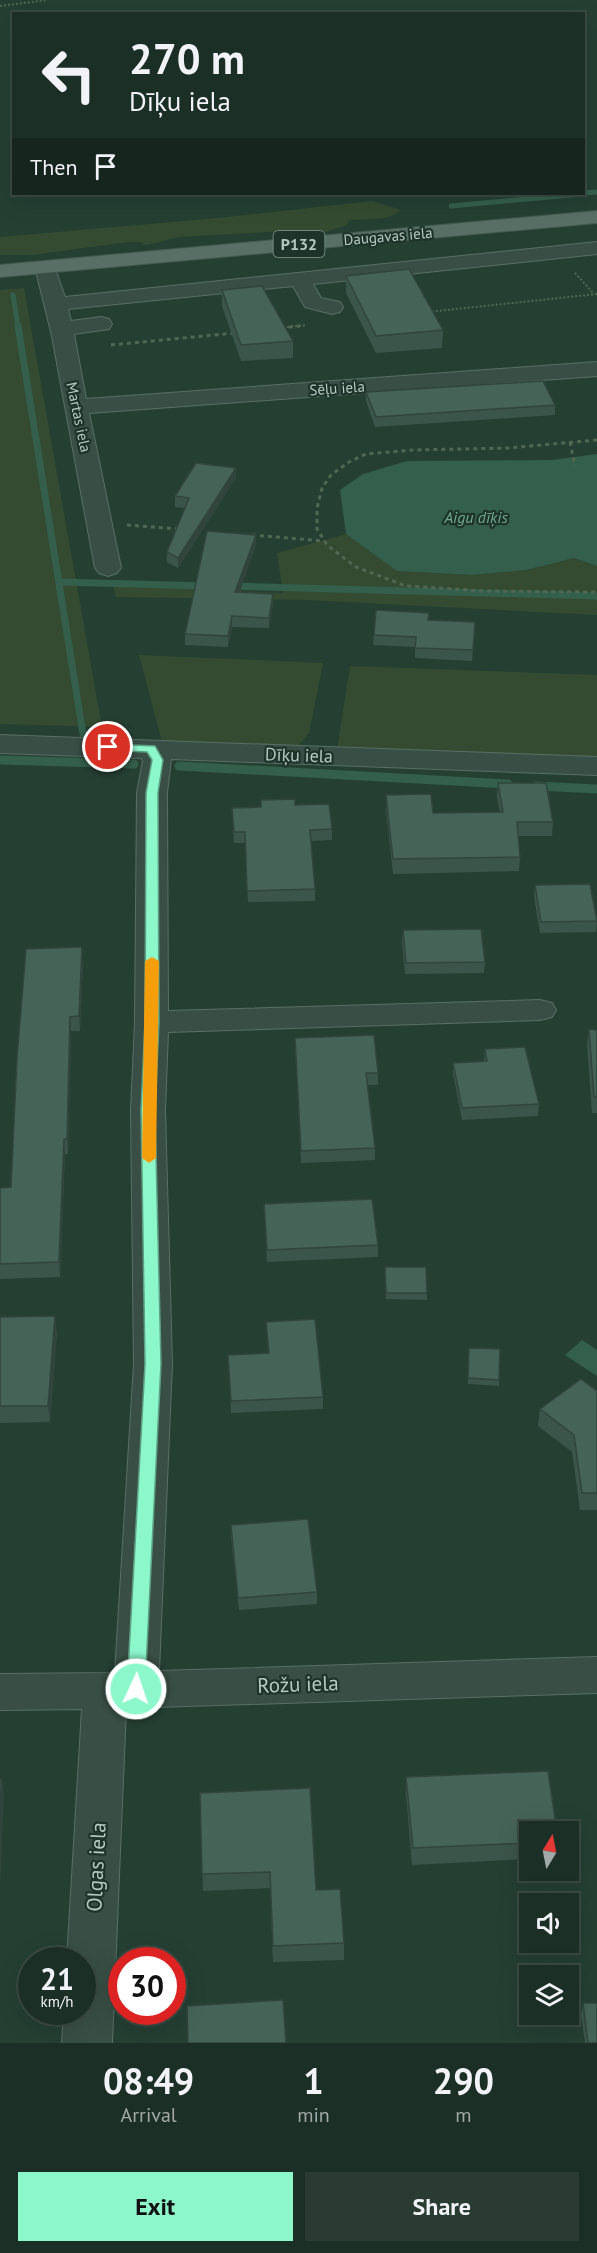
<!DOCTYPE html>
<html lang="en">
<head>
<meta charset="utf-8">
<style>
	body { margin:0; font-family:"PT Sans",sans-serif; background:#293b32; color:#f1f3f6; height:100vh; display:flex; flex-direction:column; font-size:22px; white-space:nowrap }
	* { box-sizing:border-box; margin:0 }
	p { font-size:20px; color:#a0a9a7 }
	.icon { flex:none; width:33px; height:33px; fill:none; stroke:currentColor; stroke-width:2; stroke-linecap:round; stroke-linejoin:round }
	.map { position:relative; height:2043px; overflow:hidden }
	.drawer { display:flex; flex-direction:column; background:#1c2f26; flex:1 }
	.drawer>* { flex:none }
	.guide { position:absolute; left:12px; top:12px; width:573px; height:183px; border-radius:0px; box-shadow:0 6px 24px #0002,0 0 0 2px #3a4a43; background:#1c2f26; color:#f1f3f6; overflow:hidden }
	.needle { width:39px; rotate:10deg }
	.tools { position:absolute; left:519px; top:1821px; display:grid; gap:12px }
	.tools a { display:grid; place-items:center; width:60px; height:60px; border-radius:0px; background:#1c2f26; box-shadow:0 6px 24px #0002,0 0 0 2px #3a4a43; font-size:30px }
	.speed { position:absolute; left:18px; top:1947px; display:flex; gap:12px; font-size:30px; font-weight:700; text-align:center }
	.speed>* { display:grid; place-content:center; width:78px; height:78px; border-radius:50%; background:#1c2f26; box-shadow:0 6px 24px #0002,0 0 0 2px #3a4a43; line-height:1 }
	.speed small { font-size:15px; font-weight:400 }
	.speed .limit { border:9px solid #d22; background:#fff; color:#111 }
	.pin { position:absolute; display:grid; place-items:center; width:51px; height:51px; color:#fff; margin:-26px; border:3px solid #fff; border-radius:50%; box-shadow:0 2px 6px #0007 }
	.me { position:absolute; width:66px; margin:-33px; rotate:3deg; stroke-linejoin:round; filter:drop-shadow(0 0 4px #0008) }
	.turn { display:flex; align-items:center; gap:21px; height:126px; padding:0 18px; font-size:27px }
	.turn .icon { width:78px; height:78px; stroke-width:2.5 }
	.turn b { display:block; font-size:42px; line-height:51px }
	.then { display:flex; align-items:center; height:57px; padding:0 18px; background:#0003; gap:12px; font-size:22px }
	.eta { display:flex; justify-content:space-evenly; align-items:center; height:102px; text-align:center }
	.eta b { font-size:36px; font-weight:600; line-height:42px }
	.action { display:flex; gap:12px; margin-top:auto; padding:12px 18px }
	.action a { flex:1; height:69px; border-radius:0px; background:#8df7cc; color:#111; font-size:24px; font-weight:600; line-height:69px; text-align:center }
	.action a+a { background:#293b32; color:#f1f3f6 }
	.map>svg:first-child { display:block }
	.green { fill:#344b31 }
	.water { fill:#345f4c }
	.lines { fill:none; stroke-linecap:round; stroke-linejoin:round }
	.stream-far2 { stroke:#345f4c; stroke-width:5 }
	.stream-far1 { stroke:#345f4c; stroke-width:7 }
	.stream { stroke:#345f4c; stroke-width:9 }
	.minor-casing { stroke:#5a6f66; stroke-width:2 }
	.major-casing { stroke:#455b51; stroke-width:2 }
	.path-far1 { stroke:#506853; stroke-width:2; stroke-dasharray:2 2; stroke-linecap:butt }
	.path { stroke:#506853; stroke-width:3; stroke-dasharray:4 4; stroke-linecap:butt }
	.minor { fill:#394f45; fill-rule:evenodd }
	.major { fill:#576f64; fill-rule:evenodd }
	.wall { fill:#3c554b }
	.shaded-wall { fill:#31453d }
	.building { fill:#466357; stroke:#31453d; stroke-width:1.5 }
	.route { fill:#8df7cc; stroke:#5ca185; stroke-width:1.5 }
	.slow { fill:#f59e0b }
	.labels { text-anchor:middle; dominant-baseline:central; stroke-width:4.5; stroke-linejoin:round; paint-order:stroke }
	.far-street-label { font-size:15px; fill:#b5c9c1; stroke:#1e342a }
	.shield { fill:#1e342a; stroke:#889c94; stroke-width:1.5 }
	.shield-label { font-size:16px; font-weight:bold; fill:#b5c9c1 }
	.far-water-label { font-size:16px; font-style:italic; fill:#6fa88f; stroke:#1e342a }
	.street-label { font-size:18px; fill:#b5c9c1; stroke:#1e342a }
	.near-street-label { font-size:21px; fill:#b5c9c1; stroke:#1e342a }
</style>
</head>
<body>
<div class="map">
<svg width="597" height="2043" viewBox="0 0 597 2043">
	<rect width="100%" height="100%" fill="#253f33"/>
	<g class="green">
		<path d="M372,201L401,210C390,221 365,219 349,220L347,225L320,234L287,231L179,237L146,245L140,242H128L32,255H0V237L217,218Z"/>
		<path d="M24,288L102,727L0,724V290Z"/>
		<path d="M346,534L397,571L472,575L526,570L574,558L597,566V615L307,600L116,597L113,585L283,593L277,553Z"/>
		<path d="M139,655L323,663L309,733L299,745L162,742Z"/>
		<path d="M350,666L597,675V759L337,750Z"/>
	</g>
	<g class="water">
		<path d="M597,454V566L574,558L526,570L472,575L397,571L346,534L340,490L363,474L407,461L552,460Z"/>
		<path d="M582,1340L597,1350V1376L565,1355Z"/>
	</g>
	<g class="lines">
		<g class="stream-far2">
			<path d="M584,193L597,192"/>
			<path d="M451,206L582,194"/>
			<path d="M13,295L18,327"/>
		</g>
		<g class="stream-far1">
			<path d="M18,326L83,734"/>
			<path d="M59,582L206,586"/>
			<path d="M229,586L597,596"/>
		</g>
		<g class="stream">
			<path d="M0,760L134,764"/>
			<path d="M179,766L508,784"/>
			<path d="M536,786L597,789"/>
		</g>
		<defs>
			<g id="minor">
				<path d="M597,242V254L313,284L321,298L340,302L343,307L340,312L332,314L305,307L293,286L68,309L71,321L101,317L109,319L112,324L109,329L74,334L86,399L597,362V376L89,413L121,568L117,573L108,576L99,573L95,568L52,336L35,267L39,263L46,261L53,263L65,297Z"/>
				<path d="M0,735L597,757V775L171,759L167,793L168,1011L540,1000L552,1003L556,1010L552,1017L540,1020L168,1032L165,1110L172,1364L159,1671L597,1657V1693L126,1708L112,2043H62L64,2012H82V1960H67L82,1709L0,1710V1674L115,1673L134,1364L131,1110L135,1022L137,793L143,760L141,758L0,753Z"/>
			</g>
			<path id="major" d="M597,211V223L0,277V265Z"/>
		</defs>
		<use href="#minor" class="minor-casing"/>
		<use href="#major" class="major-casing"/>
		<g class="path-far1">
			<path d="M0,6L47,0"/>
			<path d="M575,273L594,294"/>
			<path d="M428,312L597,294"/>
			<path d="M287,327L307,325"/>
		</g>
		<g class="path">
			<path d="M281,328L300,326"/>
			<path d="M111,345L235,333"/>
			<path d="M597,440L508,448L413,450L366,454L349,462L331,475L322,488L317,508V529L327,545L356,567L406,586L485,591L597,592"/>
			<path d="M570,442L575,466"/>
			<path d="M127,525L179,529"/>
			<path d="M252,535L324,541"/>
		</g>
		<use href="#minor" class="minor"/>
		<use href="#major" class="major"/>
	</g>
	<g class="wall">
		<path d="M346,276L443,330L442,348L376,353L346,293Z"/>
		<path d="M222,290L293,341V358L241,361L222,306Z"/>
		<path d="M366,392L555,405V415L375,427L366,401Z"/>
		<path d="M236,468V478L178,568L167,562V552L185,508L175,507V496Z"/>
		<path d="M256,545L239,592L273,604L269,628L232,627L228,647L185,645V634Z"/>
		<path d="M429,620L475,622L472,661L415,658V647L373,645L374,635Z"/>
		<path d="M498,783L553,822L552,836H518L520,857L519,871L393,874L386,809V795L433,813L500,812L497,797Z"/>
		<path d="M295,805L332,829V840L311,841L315,889V901L248,902L245,843H234L232,808Z"/>
		<path d="M535,885L597,921L596,932L540,933L534,896Z"/>
		<path d="M403,930L485,962L484,973L405,974L402,941Z"/>
		<path d="M83,962L80,1031H71L68,1154H65L60,1277L0,1279V1188L11,1187Z"/>
		<path d="M589,1029L597,1030V1113H592L587,1045Z"/>
		<path d="M295,1038L378,1073V1085H367L375,1148V1160L301,1163Z"/>
		<path d="M485,1049L539,1104L538,1116L462,1120L453,1074V1063L484,1061Z"/>
		<path d="M264,1204L378,1245V1257L267,1262Z"/>
		<path d="M385,1267L427,1293V1300L386,1299Z"/>
		<path d="M0,1317L57,1332L50,1422L0,1423Z"/>
		<path d="M266,1322L323,1397V1409L231,1413L229,1367L268,1353Z"/>
		<path d="M469,1348L500,1349L499,1386L468,1384Z"/>
		<path d="M597,1391V1510H580L572,1452L538,1426L540,1409Z"/>
		<path d="M231,1525L317,1592V1604L239,1610L231,1537Z"/>
		<path d="M406,1777L530,1832V1859L412,1865L406,1794Z"/>
		<path d="M200,1793L316,1890L344,1943V1960L273,1962L270,1888L203,1891Z"/>
		<path d="M583,2003L597,2043H585L581,2015Z"/>
	</g>
	<g class="shaded-wall">
		<path d="M236,468V478L178,568V558Z"/>
		<path d="M256,535V545L236,603L235,592Z"/>
		<path d="M273,594V604L269,628V618Z"/>
		<path d="M232,616V627L228,647V636Z"/>
		<path d="M82,947L83,962L80,1031L79,1016Z"/>
		<path d="M70,1017L71,1031L68,1154L67,1139Z"/>
		<path d="M64,1139L65,1154L60,1277L59,1262Z"/>
		<path d="M55,1316L57,1332L50,1422L48,1406Z"/>
		<path d="M2,1779L4,1796L0,1892V1829Z"/>
	</g>
	<g class="building">
		<path d="M409,269L443,330L376,336L346,276Z"/>
		<path d="M262,286L293,341L241,345L222,290Z"/>
		<path d="M543,381L555,405L376,417L366,392Z"/>
		<path d="M196,463L236,468L178,558L167,552L189,498L175,496Z"/>
		<path d="M207,531L256,535L235,592L273,594L269,618L232,616L228,636L185,634Z"/>
		<path d="M376,610L429,613L428,620L475,622L473,650L415,648L416,637L374,635Z"/>
		<path d="M498,783H546L553,822H517L520,857L393,859L386,795L431,794L433,813L503,812Z"/>
		<path d="M295,799V805L329,804L332,829L310,830L315,889L247,891L245,832H234L232,808L261,807V800Z"/>
		<path d="M590,884L597,921L541,922L535,885Z"/>
		<path d="M481,929L485,962L406,963L403,930Z"/>
		<path d="M82,947L79,1016L70,1017L67,1139H64L59,1262L0,1264V1188L11,1187L17,1057L26,949Z"/>
		<path d="M589,1029L597,1030V1097H594Z"/>
		<path d="M374,1035L378,1073H366L375,1148L301,1151L295,1038Z"/>
		<path d="M525,1047L539,1104L462,1108L453,1063L487,1061L485,1049Z"/>
		<path d="M372,1199L378,1245L267,1250L264,1204Z"/>
		<path d="M385,1267H426L427,1293H386Z"/>
		<path d="M55,1316L48,1406H0V1317Z"/>
		<path d="M315,1319L323,1397L231,1401L228,1355L269,1353L266,1322Z"/>
		<path d="M469,1348L500,1349L499,1380L468,1378Z"/>
		<path d="M581,1379L597,1391V1493H582L574,1435L540,1409Z"/>
		<path d="M308,1519L317,1592L238,1598L231,1525Z"/>
		<path d="M548,1771L557,1832H530V1843L413,1848L406,1777Z"/>
		<path d="M0,1779H2L0,1829Z"/>
		<path d="M310,1788L316,1890L340,1889L344,1943L273,1946L270,1872L202,1874L200,1793Z"/>
		<path d="M283,2000L286,2043H188L187,2006Z"/>
		<path d="M583,2003H597V2043H588Z"/>
	</g>
	<path class="route" d="M108,744L155,746L163,760L158,793L159,1022L155,1110L161,1364L145,1689L142,1694L136,1697L129,1694L127,1689L145,1364L141,1110L145,1022L146,793L152,760L147,752L104,750L102,747Z"/>
	<path class="slow" d="M152,957L159,961L156,1158L149,1163L142,1158L145,961Z"/>
	<g class="labels">
		<g class="far-street-label">
			<text transform="translate(388 236) rotate(-5)">Daugavas iela</text>
			<text transform="translate(337 388) rotate(-4)">Sēļu iela</text>
			<text transform="translate(79 417) rotate(78)">Martas iela</text>
		</g>
		<rect class="shield" x="273.5" y="231" width="51" height="26" rx="4.5"/>
		<g class="shield-label">
			<text x="299" y="244">P132</text>
		</g>
		<g class="far-water-label">
			<text x="476" y="517">Aigu dīķis</text>
		</g>
		<g class="street-label">
			<text transform="translate(299 755) rotate(2)">Dīķu iela</text>
		</g>
		<g class="near-street-label">
			<text transform="translate(298 1684) rotate(-2)">Rožu iela</text>
			<text transform="translate(96 1867) rotate(-87)">Olgas iela</text>
		</g>
	</g>
</svg>
<div class="tools">
<a><svg class="needle" viewBox="-14 -14 28 28"><path d="M0-13l5 13h-10z" fill="#e53935"/><path d="M0 13l5-13h-10z" fill="#a0a9a7"/></svg></a>
<a><svg class="icon" aria-label="sound" viewBox="0 0 24 24"><path d="M4 9h4l5-4v14l-5-4H4zM17 9q2 3 0 6"/></svg></a>
<a><svg class="icon" aria-label="layers" viewBox="0 0 24 24"><path d="M12 4l9 5-9 5-9-5zM3 14l9 5 9-5"/></svg></a>
</div>
<div class="speed"><div>21<small>km/h</small></div><div class="limit">30</div></div>
<div class="pin" style="left:108px;top:747px;background:#d93025"><svg class="icon" aria-label="arrive" viewBox="0 0 24 24"><path d="M6 21V4h12l-3 4 3 4H6"/></svg></div>
<svg class="me" style="left:136px;top:1689px" viewBox="-20 -20 40 40"><circle r="17" fill="#8df7cc" stroke="#fff" stroke-width="3"/><path d="M0-11L8 9 0 5-8 9z" fill="#fff"/></svg>
<div class="guide">
<div class="turn"><svg class="icon" aria-label="left" viewBox="0 0 24 24"><path d="M17 20v-9H6M10 6l-5 5 5 5"/></svg><div><b>270 m</b>Dīķu iela</div></div>
<div class="then">Then<svg class="icon" aria-label="arrive" viewBox="0 0 24 24"><path d="M6 21V4h12l-3 4 3 4H6"/></svg></div>
</div>
</div>
<section class="drawer">
<div class="eta">
<div><b>08:49</b><p>Arrival</p></div>
<div><b>1</b><p>min</p></div>
<div><b>290</b><p>m</p></div>
</div>
<div class="action"><a>Exit</a><a>Share</a></div>
</section>
</body>
</html>
